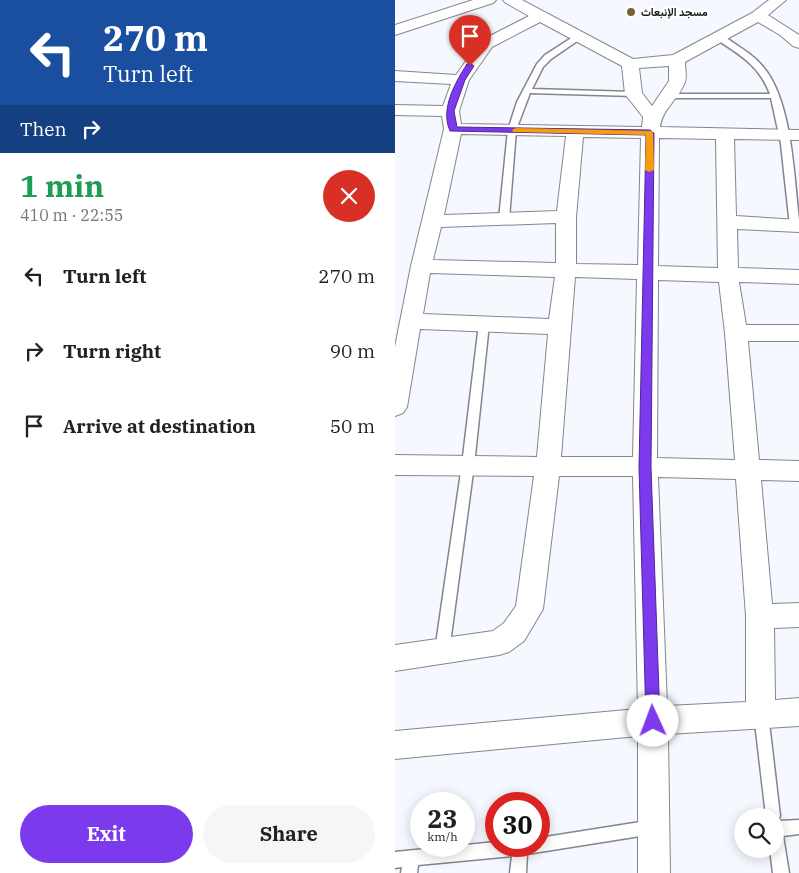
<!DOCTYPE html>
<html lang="en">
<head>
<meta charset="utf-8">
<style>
	body { margin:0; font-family:"IBM Plex Serif",Vazirmatn,serif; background:#f6f6f6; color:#222; height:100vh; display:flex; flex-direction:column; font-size:19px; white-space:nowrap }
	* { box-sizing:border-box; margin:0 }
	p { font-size:16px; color:#767676 }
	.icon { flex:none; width:28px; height:28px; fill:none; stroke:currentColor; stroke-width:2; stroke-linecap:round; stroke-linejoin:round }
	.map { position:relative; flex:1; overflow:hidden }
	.side { display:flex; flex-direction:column; background:#fff; width:395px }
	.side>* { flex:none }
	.guide { background:#1a4fa0; color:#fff; overflow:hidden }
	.buttons { position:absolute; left:339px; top:808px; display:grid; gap:10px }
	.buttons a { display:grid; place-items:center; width:50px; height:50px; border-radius:50%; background:#fff; box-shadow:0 2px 12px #0003; font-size:25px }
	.speed { position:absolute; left:15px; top:792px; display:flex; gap:10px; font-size:25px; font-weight:700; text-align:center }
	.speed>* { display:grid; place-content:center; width:65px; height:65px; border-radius:50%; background:#fff; box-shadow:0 2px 12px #0003; line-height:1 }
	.speed small { font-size:12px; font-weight:400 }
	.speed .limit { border:8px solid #d22; background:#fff; color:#111 }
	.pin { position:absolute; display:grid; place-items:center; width:42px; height:42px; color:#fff; margin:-51px -21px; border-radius:50% 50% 50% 0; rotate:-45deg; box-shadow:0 0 5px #0007 }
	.pin .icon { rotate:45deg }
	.me { position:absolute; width:55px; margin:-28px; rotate:358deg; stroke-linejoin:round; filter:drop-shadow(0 0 4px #0008) }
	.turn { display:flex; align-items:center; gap:18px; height:105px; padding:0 20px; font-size:22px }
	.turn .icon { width:65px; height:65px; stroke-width:2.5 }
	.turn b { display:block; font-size:35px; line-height:42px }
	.then { display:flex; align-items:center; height:48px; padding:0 20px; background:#0003; gap:10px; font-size:19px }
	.round { display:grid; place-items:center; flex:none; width:52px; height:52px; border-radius:26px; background:#f6f6f6 }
	.overview { display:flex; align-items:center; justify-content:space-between; height:85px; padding:0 20px }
	h1 { font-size:30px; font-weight:700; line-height:38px; color:#1e9e55 }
	.button { display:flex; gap:10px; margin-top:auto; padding:10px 20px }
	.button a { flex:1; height:58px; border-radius:30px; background:#7c3aed; color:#fff; font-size:20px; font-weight:700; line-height:58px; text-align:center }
	.button a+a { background:#f6f6f6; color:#222 }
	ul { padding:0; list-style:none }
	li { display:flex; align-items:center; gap:15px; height:75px; padding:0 20px }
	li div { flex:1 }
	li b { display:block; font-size:19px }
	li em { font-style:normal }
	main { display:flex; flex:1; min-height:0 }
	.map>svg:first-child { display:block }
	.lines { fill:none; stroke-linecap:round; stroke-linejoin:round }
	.service-casing { stroke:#83868d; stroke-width:3 }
	.minor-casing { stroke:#83868d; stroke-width:2 }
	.service { fill:#fff; fill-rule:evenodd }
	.minor { fill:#fff; fill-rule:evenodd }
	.route { fill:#7c3aed; stroke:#51269a }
	.slow { fill:#f59e0b }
	.poi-dot { fill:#766332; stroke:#fff; stroke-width:2 }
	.labels { text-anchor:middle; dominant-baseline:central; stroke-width:4; stroke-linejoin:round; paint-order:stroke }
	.far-poi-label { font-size:11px; font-weight:bold; fill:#18191c; stroke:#fff; text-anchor:start }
</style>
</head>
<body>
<main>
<section class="side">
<div class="guide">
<div class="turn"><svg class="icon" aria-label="left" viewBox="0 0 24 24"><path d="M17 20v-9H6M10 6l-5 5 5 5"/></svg><div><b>270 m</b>Turn left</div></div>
<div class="then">Then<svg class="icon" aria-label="right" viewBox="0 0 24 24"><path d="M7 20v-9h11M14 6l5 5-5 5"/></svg></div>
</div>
<div class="overview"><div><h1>1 min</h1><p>410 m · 22:55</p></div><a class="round" style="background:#d93025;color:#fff"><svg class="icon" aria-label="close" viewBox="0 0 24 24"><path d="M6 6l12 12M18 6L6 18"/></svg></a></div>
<ul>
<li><svg class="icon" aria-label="left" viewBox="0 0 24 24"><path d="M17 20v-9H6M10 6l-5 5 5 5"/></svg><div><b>Turn left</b></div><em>270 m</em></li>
<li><svg class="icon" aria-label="right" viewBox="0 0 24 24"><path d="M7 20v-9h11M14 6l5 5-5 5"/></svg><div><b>Turn right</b></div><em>90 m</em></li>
<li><svg class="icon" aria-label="arrive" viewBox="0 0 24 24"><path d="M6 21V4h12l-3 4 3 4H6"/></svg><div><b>Arrive at destination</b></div><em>50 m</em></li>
</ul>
<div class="button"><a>Exit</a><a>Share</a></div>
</section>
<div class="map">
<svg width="404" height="873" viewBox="0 0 404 873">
	<rect width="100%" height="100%" fill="#f6f8ff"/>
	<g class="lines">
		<defs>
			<g id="service">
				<path d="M181,35L188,37L156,59L148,67L137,89L239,92L243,94L239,96L135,93L121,130L114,219L112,221H106L104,219L113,130L122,102L142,64L150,55Z"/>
				<path d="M321,35H327C341,45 358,54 369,68C397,102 399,177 404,220L403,228H397L395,226L386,144L376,98H274L270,96L274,94H375C364,65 345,55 321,39Z"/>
				<path d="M89,320L94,324L79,465L54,651L52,655L47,657L42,655L40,651L67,465L84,324Z"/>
				<path d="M366,708L371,709L373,714L385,816L383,821L404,820V834L388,836L394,873H378L375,849H380V816H371L359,714L361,709Z"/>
				<path d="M258,820L263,822L265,827L263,832L258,834L132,854L131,873H115L117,856L23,865L22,873H6L7,867L0,868V852L101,842V846H144V838Z"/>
			</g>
			<g id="minor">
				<path d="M78,0H101L98,3L0,35V25Z"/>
				<path d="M108,0H127L238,59L278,55L357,13L374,0H391L373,15L404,35V48L398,46L385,35L363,22L290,62C290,68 292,76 290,82C284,99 267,109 265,127L404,130V140L339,139L341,216L404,220V232L342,229L343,268L404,270V284L344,282L351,325H404V341H353L364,460L404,461V481L366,480L377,604L404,603V627L379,628L380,700L404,698V726L273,734L275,873H243V736L0,759V731L243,709L238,476H164L148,609L129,641L114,652L104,655L0,671V645L98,631L109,623L121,606L139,476L0,475V455L142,457L153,334L25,329L12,407L8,413L0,416V347L16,266L49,129L47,116L0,115V105L48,106L56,84L0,81V71L61,75L85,41L134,16L111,3ZM145,22L227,66L230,94L248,117L247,127L66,124L64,111L74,80L97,47ZM274,66V81L257,106L247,93L244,68ZM66,134L171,136L162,211L49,215ZM188,137L246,138L243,265L181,264V217ZM264,138L321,139L323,268L263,266ZM161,223V263L38,260L46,227ZM35,273L160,277L154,319L28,314ZM180,277L242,279L238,457H166ZM263,280L324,282L330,333L340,460L262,458ZM263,477L341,479L351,616V702L272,706Z"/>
			</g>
		</defs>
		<use href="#service" class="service-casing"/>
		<use href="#minor" class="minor-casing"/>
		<use href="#service" class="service"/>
		<use href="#minor" class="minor"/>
	</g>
	<path class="route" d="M75,63L79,66L70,80L59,111L62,127L255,130L259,133L256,467L265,721L263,725L258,727L253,725L251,721L244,467L251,135L55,131C45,109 60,83 72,64Z"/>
	<path class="slow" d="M121,128L258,131L259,170L254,172L250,170L251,135L118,132L117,130Z"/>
	<circle class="poi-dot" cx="236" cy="12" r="5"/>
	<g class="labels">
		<g class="far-poi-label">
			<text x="246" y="12">مسجد الإنبعاث</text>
		</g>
	</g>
</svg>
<div class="buttons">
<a><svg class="icon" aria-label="search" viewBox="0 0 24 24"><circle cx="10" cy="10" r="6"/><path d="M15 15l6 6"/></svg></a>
</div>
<div class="speed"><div>23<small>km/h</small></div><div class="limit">30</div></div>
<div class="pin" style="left:75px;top:66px;background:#d93025"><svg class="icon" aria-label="arrive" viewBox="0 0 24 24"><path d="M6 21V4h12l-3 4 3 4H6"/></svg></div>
<svg class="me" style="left:258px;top:721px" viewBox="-20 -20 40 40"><circle r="19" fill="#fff"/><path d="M0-13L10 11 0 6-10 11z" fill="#7c3aed"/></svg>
</div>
</main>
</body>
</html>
